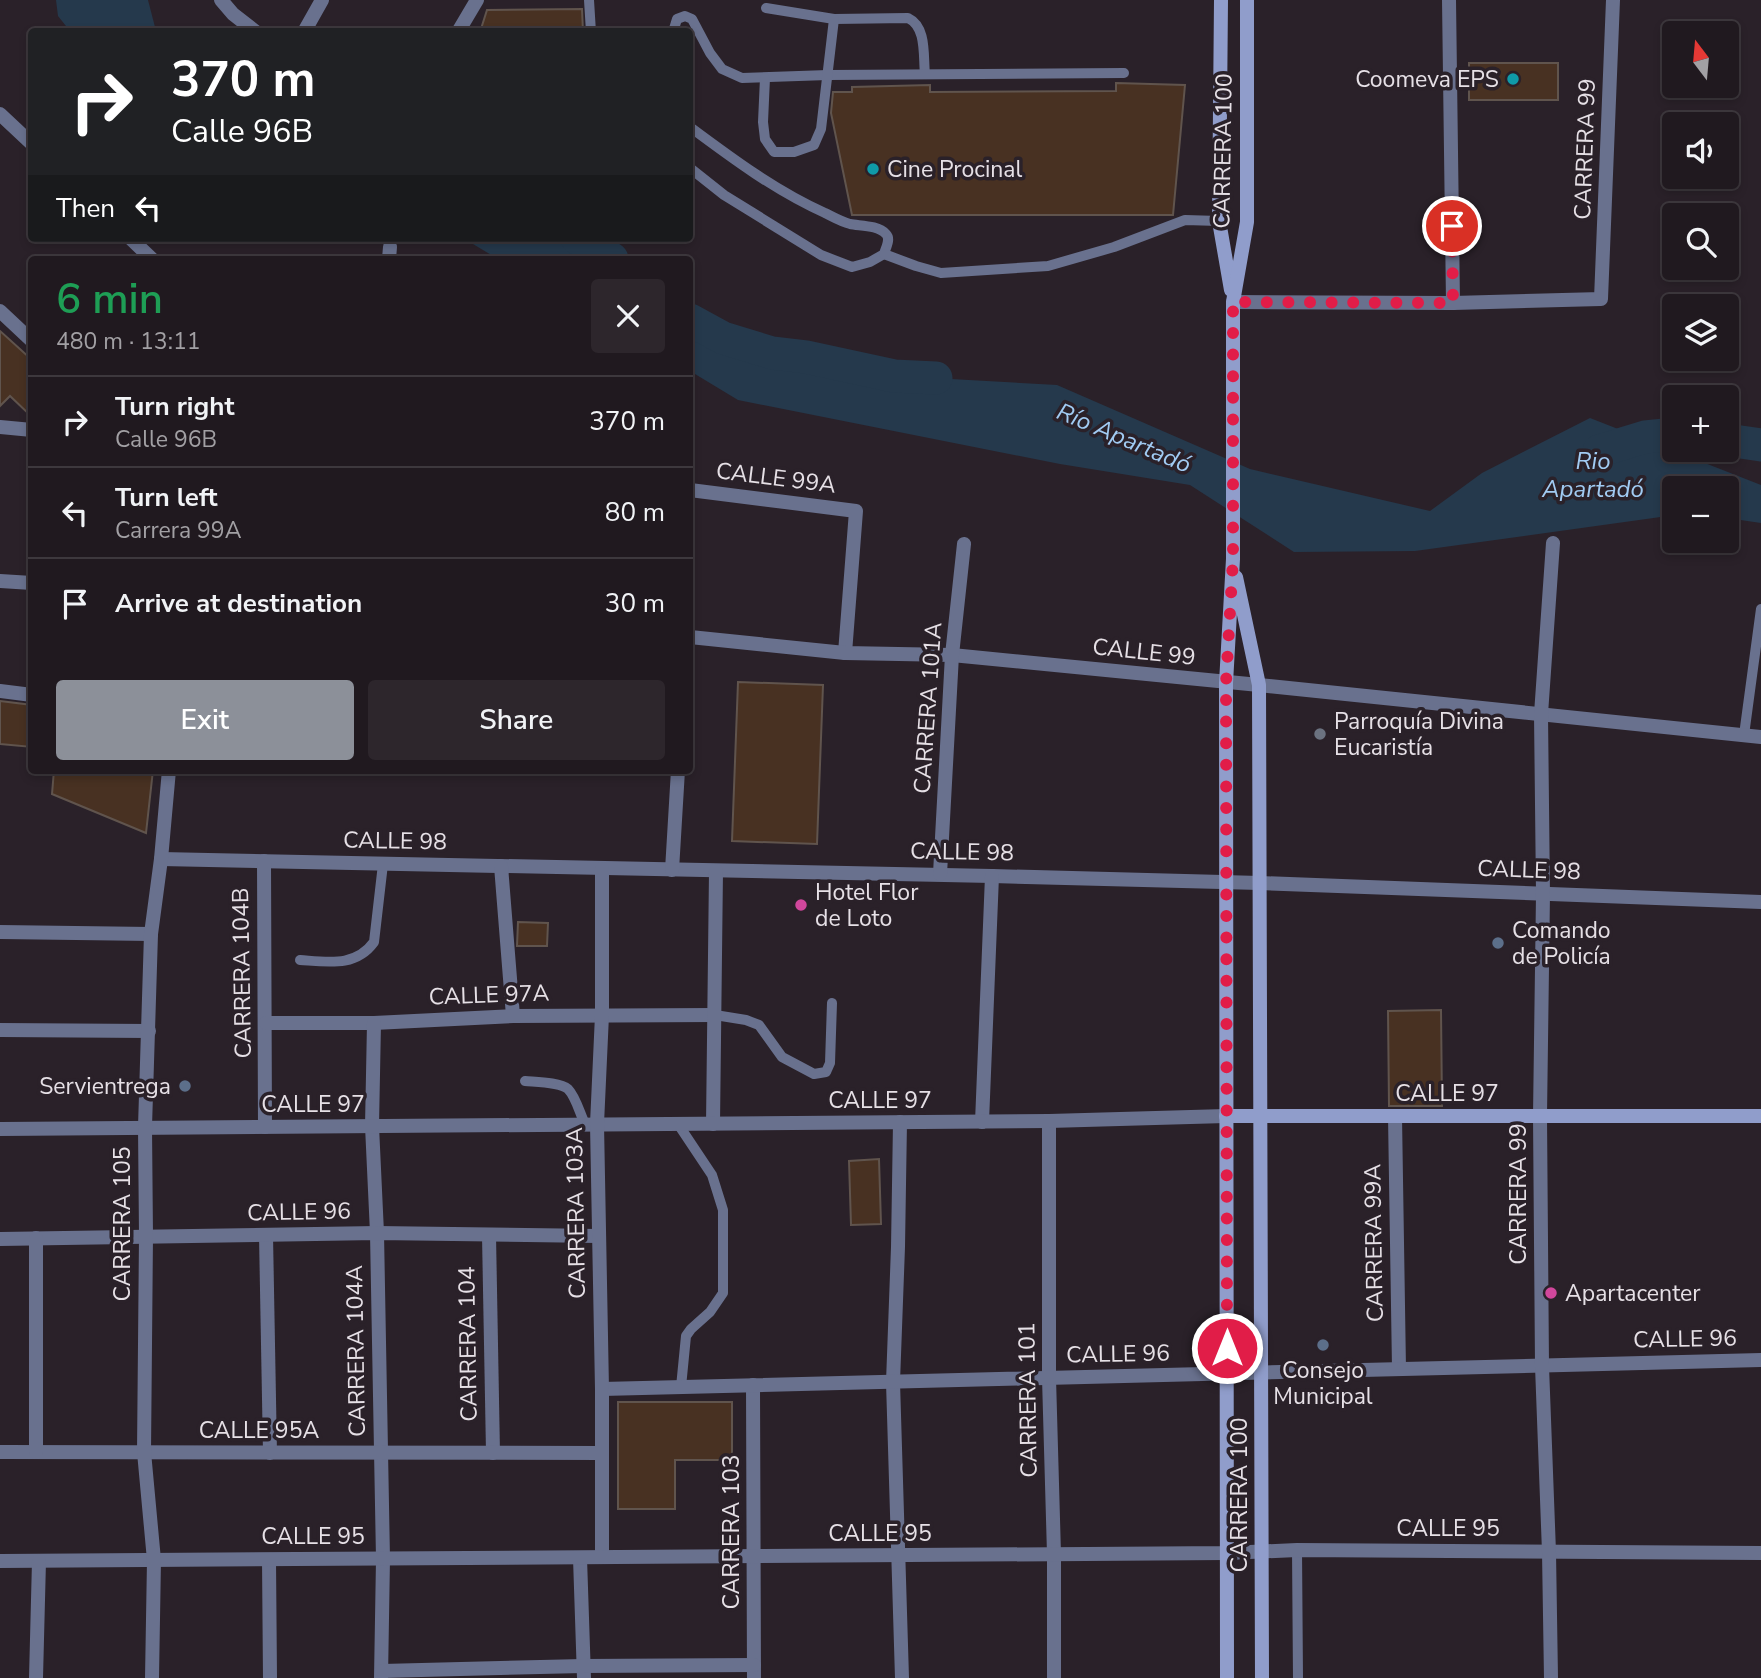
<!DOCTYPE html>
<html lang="en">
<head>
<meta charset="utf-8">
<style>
	body { margin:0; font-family:"Nunito Sans",sans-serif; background:#2d262c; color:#f1f3f6; height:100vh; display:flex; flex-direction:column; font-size:26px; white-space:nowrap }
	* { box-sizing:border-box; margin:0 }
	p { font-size:23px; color:#a2a0a4 }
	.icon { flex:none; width:38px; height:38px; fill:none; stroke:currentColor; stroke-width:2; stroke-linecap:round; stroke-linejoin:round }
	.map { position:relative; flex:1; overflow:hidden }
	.sheet { position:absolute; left:28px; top:256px; width:665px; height:518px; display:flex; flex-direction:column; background:#20191f; border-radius:7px; box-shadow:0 4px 10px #0003,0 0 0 2px #3d383d }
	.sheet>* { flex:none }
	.top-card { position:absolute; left:28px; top:28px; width:665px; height:214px; border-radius:7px; box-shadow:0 4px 10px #0003,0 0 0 2px #3d383d; background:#202124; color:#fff; overflow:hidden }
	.needle { width:46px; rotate:344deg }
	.buttons { position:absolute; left:1662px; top:21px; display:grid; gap:14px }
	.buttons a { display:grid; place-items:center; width:77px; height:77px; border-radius:7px; background:#20191f; box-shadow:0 4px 10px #0003,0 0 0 2px #3d383d; font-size:35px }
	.pin { position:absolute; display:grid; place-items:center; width:60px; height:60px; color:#fff; margin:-30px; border:4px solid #fff; border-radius:50%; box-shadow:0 2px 7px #0007 }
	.me { position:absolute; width:77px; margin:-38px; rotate:0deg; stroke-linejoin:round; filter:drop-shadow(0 0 5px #0008) }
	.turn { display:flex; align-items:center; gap:24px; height:147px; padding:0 28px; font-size:32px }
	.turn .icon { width:91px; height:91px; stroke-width:2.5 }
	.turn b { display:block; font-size:49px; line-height:60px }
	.then { display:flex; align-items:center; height:66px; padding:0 28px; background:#0003; gap:14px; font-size:26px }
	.round { display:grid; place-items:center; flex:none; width:74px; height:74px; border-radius:7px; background:#2d262c }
	.headline { display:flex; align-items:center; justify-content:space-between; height:119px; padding:0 28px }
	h1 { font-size:42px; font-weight:600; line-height:52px; color:#1e9e55 }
	.cta { display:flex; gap:14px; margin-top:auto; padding:14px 28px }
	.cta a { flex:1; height:80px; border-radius:7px; background:#8c9099; color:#fff; font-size:28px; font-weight:600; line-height:80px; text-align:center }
	.cta a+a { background:#2d262c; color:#f1f3f6 }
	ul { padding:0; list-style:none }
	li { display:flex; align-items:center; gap:21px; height:91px; padding:0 28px; border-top:2px solid #3d383d }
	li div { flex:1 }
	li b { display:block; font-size:26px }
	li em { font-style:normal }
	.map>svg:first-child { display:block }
	.water { fill:#25394c }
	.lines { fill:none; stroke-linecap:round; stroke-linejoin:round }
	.river { stroke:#25394c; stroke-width:33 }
	.building { fill:#483122; stroke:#60544d; stroke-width:2 }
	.lane { stroke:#69718e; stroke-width:10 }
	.street { stroke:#69718e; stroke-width:14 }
	.secondary { stroke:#909dcb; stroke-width:14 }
	.route { stroke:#e11d48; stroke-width:12; stroke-dasharray:0 21.6 }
	.culture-dot { fill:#0f9aa8; stroke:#2a2129; stroke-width:2.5 }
	.worship-dot { fill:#6b7280; stroke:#2a2129; stroke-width:2.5 }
	.hotel-dot { fill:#d1479c; stroke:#2a2129; stroke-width:2.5 }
	.service-dot { fill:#5c6f8a; stroke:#2a2129; stroke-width:2.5 }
	.labels { text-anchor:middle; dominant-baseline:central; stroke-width:7; stroke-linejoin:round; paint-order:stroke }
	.poi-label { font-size:23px; fill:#e6e0e6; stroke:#2a2129; text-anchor:start }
	.street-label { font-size:23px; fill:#e6e0e6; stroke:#2a2129 }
	.water-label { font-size:24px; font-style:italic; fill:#a1cbf3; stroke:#2a2129 }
</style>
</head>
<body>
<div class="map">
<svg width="1761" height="1678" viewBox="0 0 1761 1678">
	<rect width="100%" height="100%" fill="#2a2129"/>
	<g class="water">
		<path d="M56,0H148L156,31H70L58,16Z"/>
		<path d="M463,238H568L609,259H498Z"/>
		<path d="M690,308L716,324L818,373L933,378L1057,385L1250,469L1430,511L1482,473L1590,418L1761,485V523L1727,518V488H1675V515L1415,551L1294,552L1190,485L1060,464L738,400L690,371Z"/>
	</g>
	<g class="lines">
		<g class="river">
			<path d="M577,238L612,259"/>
			<path d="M690,320L723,338L772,353L806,357L894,376L936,378"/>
			<path d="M1727,440L1761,445"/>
			<path d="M1599,451L1645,437L1675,434"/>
		</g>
	</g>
	<g class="building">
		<path d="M582,9L583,32H480L487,10Z"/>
		<rect x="1469" y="63" width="89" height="37"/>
		<path d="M1116,83L1185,85L1173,215H852L831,113L833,92H852V87L930,85V92L1116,91Z"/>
		<path d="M0,331L32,360V417L10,396L0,406Z"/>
		<path d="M738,682L823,685L817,844L732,841Z"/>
		<path d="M0,701L32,705V747L0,744Z"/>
		<path d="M54,770H153L146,833L52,794Z"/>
		<path d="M518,922L548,923L547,946H517Z"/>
		<path d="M1441,1010L1442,1106H1389L1388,1011Z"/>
		<path d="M879,1159L881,1224L851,1225L849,1161Z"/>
		<path d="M618,1402H732V1460H675V1509H618Z"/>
	</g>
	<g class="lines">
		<g class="lane">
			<path d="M589,0L591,32"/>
			<path d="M834,19L908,18C927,27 923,56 925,74"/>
			<path d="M673,32L677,19L685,16L692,19L710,53L722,69L742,78L828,75L1124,73"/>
			<path d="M765,78L763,122L765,139L774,152H794L814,145L821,129L834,19L766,8"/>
			<path d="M690,127C733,159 776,191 825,213C833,217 842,222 850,224C860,226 878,225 886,234C891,239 886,247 884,254L870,262L852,267L821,255L724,195L690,168"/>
			<path d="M884,254L916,266L941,273L1048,266L1114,247L1185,220L1219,221"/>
			<path d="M1744,735L1761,609"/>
			<path d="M300,960C329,962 356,967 374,942L383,864"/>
			<path d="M715,1015L746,1020L759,1025L782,1057L814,1074L826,1072L830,1063L832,1003"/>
			<path d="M525,1081C536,1082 560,1082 568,1089C576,1097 580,1114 585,1124"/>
			<path d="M678,1124L712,1175L723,1210V1293L710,1312L691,1329L686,1336L681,1387"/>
			<path d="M1297,1550L1298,1678"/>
		</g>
		<g class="street">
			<path d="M221,0L233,14L256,32"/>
			<path d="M1449,0L1453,303"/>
			<path d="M304,32L322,0"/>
			<path d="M458,32L477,0"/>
			<path d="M0,114L32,144"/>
			<path d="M130,238L152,259"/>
			<path d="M389,259L390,247"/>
			<path d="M1233,302L1453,303L1601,299L1613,0"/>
			<path d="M0,311L32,341"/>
			<path d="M0,427L32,430"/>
			<path d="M690,490L856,511L845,653"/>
			<path d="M0,581L32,583"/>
			<path d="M690,637L845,653L952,655L1259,685L1761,737"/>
			<path d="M0,691L32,695"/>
			<path d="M161,859L992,876L1260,883L1761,902"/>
			<path d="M264,861L265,1127"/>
			<path d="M501,866L513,1016"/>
			<path d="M672,870L678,770"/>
			<path d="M940,874L952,655L964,544"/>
			<path d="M0,932L151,934"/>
			<path d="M266,1023H374L513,1016L715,1015"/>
			<path d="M374,1023L372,1126L377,1233L383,1559L381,1678"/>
			<path d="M0,1030L149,1031"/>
			<path d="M1395,1116L1399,1369"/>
			<path d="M1049,1121V1378L1054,1554V1678"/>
			<path d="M900,1122L898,1247L893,1382L902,1678"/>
			<path d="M982,1122L992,876"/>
			<path d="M713,1124L716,871"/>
			<path d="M0,1129L1049,1121L1226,1116"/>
			<path d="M266,1235L270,1453"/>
			<path d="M489,1235L493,1453"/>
			<path d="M0,1239L377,1233L598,1236"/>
			<path d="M753,1385L754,1678"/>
			<path d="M602,1389L1761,1360"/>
			<path d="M0,1452L602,1453"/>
			<path d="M36,1452V1238"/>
			<path d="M602,1557V1389L597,1124L602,1015V869"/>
			<path d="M580,1558L584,1678"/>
			<path d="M269,1560L270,1678"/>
			<path d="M0,1561L1227,1553L1297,1550L1761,1553"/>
			<path d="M382,1671L583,1666L754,1665"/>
			<path d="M36,1678L39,1561"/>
			<path d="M152,1678L154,1560L144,1452L146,1236L145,1127L151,934L161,859L169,770"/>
			<path d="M1551,1678L1549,1552L1542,1366L1540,1116L1543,894L1541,714L1553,543"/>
		</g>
		<g class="secondary">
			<path d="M1221,0L1219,221L1231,290"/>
			<path d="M1236,577L1259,685L1262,1678"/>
			<path d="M1226,1116H1761"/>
			<path d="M1227,1678L1226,683L1233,559V302L1247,222V0"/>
		</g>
	</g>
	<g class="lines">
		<path class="route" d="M1227,1348L1226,683L1233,559V302L1453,303L1452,226"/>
	</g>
	<g class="culture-dot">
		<circle cx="1513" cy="79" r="7"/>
		<circle cx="873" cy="169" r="7"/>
	</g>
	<circle class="worship-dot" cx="1320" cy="734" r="7"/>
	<g class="hotel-dot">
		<circle cx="801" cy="905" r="7"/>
		<circle cx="1551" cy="1293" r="7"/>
	</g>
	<g class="service-dot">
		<circle cx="1498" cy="943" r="7"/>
		<circle cx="185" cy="1086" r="7"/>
		<circle cx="1323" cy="1345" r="7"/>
	</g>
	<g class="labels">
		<g class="poi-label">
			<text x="1499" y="79" text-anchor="end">Coomeva EPS</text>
			<text x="887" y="169">Cine Procinal</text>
			<text x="1334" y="721">Parroquía Divina<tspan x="1334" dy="26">Eucaristía</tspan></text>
			<text x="815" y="892">Hotel Flor<tspan x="815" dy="26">de Loto</tspan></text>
			<text x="1512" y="930">Comando<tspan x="1512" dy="26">de Policía</tspan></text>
			<text x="171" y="1086" text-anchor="end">Servientrega</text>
			<text x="1565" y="1293">Apartacenter</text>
			<text x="1323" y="1370" text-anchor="middle">Consejo<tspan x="1323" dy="26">Municipal</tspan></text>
		</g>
		<g class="street-label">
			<text transform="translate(1585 149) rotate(-88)">CARRERA 99</text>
			<text transform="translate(1223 151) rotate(-89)">CARRERA 100</text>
			<text transform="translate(776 478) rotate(7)">CALLE 99A</text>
			<text transform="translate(1144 652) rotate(6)">CALLE 99</text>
			<text transform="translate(928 708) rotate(-86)">CARRERA 101A</text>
			<text transform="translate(395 841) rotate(1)">CALLE 98</text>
			<text transform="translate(962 852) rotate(1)">CALLE 98</text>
			<text transform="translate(1529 870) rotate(2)">CALLE 98</text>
			<text transform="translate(242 973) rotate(-91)">CARRERA 104B</text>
			<text transform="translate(489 995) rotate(-2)">CALLE 97A</text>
			<text x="1447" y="1093">CALLE 97</text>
			<text x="880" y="1100">CALLE 97</text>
			<text x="313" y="1104">CALLE 97</text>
			<text transform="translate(1518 1194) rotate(-90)">CARRERA 99</text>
			<text transform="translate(299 1212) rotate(-1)">CALLE 96</text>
			<text transform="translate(576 1213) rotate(-91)">CARRERA 103A</text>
			<text transform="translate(122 1224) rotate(-90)">CARRERA 105</text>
			<text transform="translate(1374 1243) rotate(-91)">CARRERA 99A</text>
			<text transform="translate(1685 1339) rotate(-1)">CALLE 96</text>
			<text transform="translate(468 1344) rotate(-91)">CARRERA 104</text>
			<text transform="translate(356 1351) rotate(-91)">CARRERA 104A</text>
			<text transform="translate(1118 1354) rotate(-1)">CALLE 96</text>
			<text transform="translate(1028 1400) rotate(-91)">CARRERA 101</text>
			<text x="259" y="1430">CALLE 95A</text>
			<text transform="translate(1239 1495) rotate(-90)">CARRERA 100</text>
			<text x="1448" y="1528">CALLE 95</text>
			<text transform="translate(731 1532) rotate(-90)">CARRERA 103</text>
			<text x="880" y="1533">CALLE 95</text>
			<text x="313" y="1536">CALLE 95</text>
		</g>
		<g class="water-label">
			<text transform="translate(1124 438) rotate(23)">Río Apartadó</text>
			<text x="1593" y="461">Rio<tspan x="1593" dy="28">Apartadó</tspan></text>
		</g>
	</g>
</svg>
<div class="buttons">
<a><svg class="needle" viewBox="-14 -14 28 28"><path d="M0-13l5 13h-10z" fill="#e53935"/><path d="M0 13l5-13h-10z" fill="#a2a0a4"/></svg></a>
<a><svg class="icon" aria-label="sound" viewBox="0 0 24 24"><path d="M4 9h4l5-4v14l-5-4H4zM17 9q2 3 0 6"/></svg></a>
<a><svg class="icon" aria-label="search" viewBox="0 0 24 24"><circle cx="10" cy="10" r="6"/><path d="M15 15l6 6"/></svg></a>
<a><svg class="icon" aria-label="layers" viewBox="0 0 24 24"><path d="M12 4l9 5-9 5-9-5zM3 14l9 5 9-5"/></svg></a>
<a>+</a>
<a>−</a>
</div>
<div class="pin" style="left:1452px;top:226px;background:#d93025"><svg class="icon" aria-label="arrive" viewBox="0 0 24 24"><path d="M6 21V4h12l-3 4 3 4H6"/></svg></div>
<svg class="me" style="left:1227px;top:1348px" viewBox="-20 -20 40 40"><circle r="17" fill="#e11d48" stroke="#fff" stroke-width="3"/><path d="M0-11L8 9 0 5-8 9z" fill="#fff"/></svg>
<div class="top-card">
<div class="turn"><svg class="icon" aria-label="right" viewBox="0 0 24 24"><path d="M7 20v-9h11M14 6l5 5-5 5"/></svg><div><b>370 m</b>Calle 96B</div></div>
<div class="then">Then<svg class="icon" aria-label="left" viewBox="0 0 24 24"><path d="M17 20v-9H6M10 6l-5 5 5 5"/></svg></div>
</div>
<section class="sheet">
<div class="headline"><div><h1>6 min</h1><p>480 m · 13:11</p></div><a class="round"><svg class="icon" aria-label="close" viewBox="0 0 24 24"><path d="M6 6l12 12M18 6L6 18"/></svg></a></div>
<ul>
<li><svg class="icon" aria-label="right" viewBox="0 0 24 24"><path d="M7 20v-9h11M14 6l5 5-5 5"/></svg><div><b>Turn right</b><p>Calle 96B</p></div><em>370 m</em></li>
<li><svg class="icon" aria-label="left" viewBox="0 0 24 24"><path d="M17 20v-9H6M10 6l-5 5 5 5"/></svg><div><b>Turn left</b><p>Carrera 99A</p></div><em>80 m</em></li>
<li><svg class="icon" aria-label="arrive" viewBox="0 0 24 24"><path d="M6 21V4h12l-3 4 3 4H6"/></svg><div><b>Arrive at destination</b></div><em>30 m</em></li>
</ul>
<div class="cta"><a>Exit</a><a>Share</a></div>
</section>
</div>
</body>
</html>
